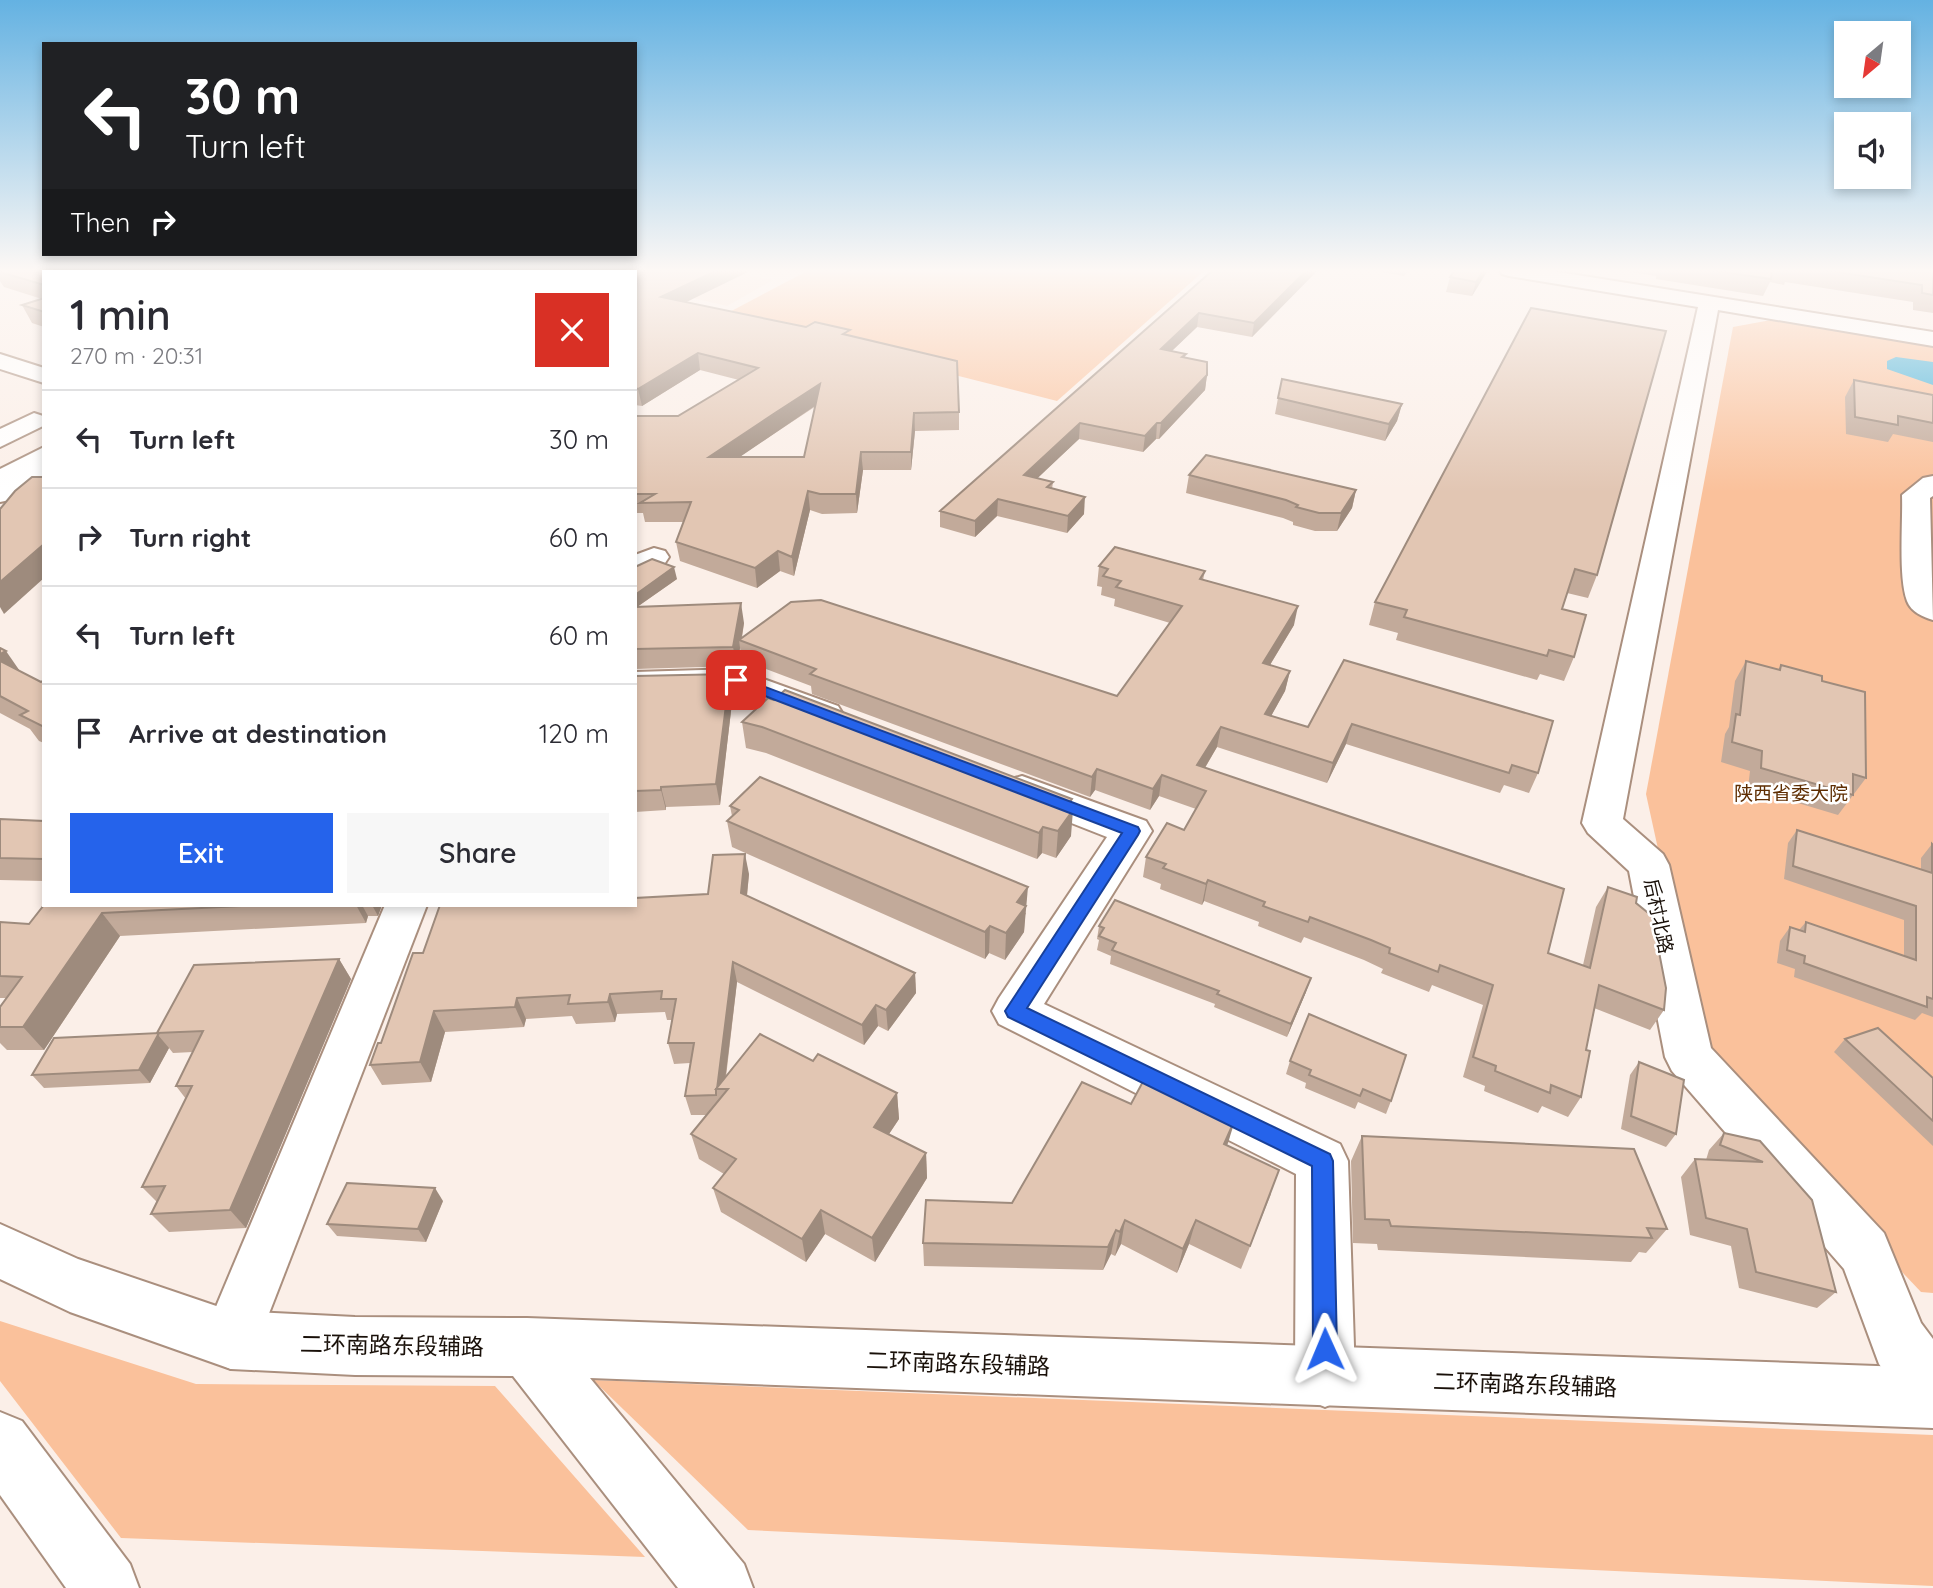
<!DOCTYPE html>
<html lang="en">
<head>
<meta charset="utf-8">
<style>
	body { margin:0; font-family:Quicksand,"Noto Sans SC",sans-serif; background:#f7f7f7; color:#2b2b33; height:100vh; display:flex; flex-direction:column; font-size:26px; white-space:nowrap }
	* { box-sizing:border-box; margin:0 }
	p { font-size:23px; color:#7c7c81 }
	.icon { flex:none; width:38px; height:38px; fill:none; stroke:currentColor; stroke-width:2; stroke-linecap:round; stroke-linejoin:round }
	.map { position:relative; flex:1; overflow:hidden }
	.drawer { position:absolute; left:42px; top:270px; width:595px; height:637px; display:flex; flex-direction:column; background:#fff; border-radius:0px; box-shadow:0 4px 10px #0003 }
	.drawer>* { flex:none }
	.hud { position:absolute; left:42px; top:42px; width:595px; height:214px; border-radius:0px; box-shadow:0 4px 10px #0003; background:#202124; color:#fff; overflow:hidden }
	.needle { width:46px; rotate:209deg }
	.tools { position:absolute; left:1834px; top:21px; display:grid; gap:14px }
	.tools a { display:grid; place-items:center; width:77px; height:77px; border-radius:0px; background:#fff; box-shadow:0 4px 10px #0003; font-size:35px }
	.pin { position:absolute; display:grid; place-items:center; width:60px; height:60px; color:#fff; margin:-30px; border-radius:14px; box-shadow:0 4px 10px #0006 }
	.me { position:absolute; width:77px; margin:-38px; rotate:359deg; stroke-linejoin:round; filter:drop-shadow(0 0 5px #0008) }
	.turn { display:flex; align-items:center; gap:24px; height:147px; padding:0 28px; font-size:32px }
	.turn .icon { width:91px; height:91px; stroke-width:2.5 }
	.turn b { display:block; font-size:49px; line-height:60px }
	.then { display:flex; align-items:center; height:66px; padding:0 28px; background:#0003; gap:14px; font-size:26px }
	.round { display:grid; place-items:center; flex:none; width:74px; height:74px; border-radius:0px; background:#f7f7f7 }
	.headline { display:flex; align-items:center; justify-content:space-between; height:119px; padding:0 28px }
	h1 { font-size:42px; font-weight:600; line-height:52px }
	.button { display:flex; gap:14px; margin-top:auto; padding:14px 28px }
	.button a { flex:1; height:80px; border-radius:0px; background:#2563eb; color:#fff; font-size:28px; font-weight:600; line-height:80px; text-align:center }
	.button a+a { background:#f7f7f7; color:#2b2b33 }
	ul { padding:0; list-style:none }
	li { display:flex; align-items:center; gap:21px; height:98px; padding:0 28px; border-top:2px solid #e1e1e2 }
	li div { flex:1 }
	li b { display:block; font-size:26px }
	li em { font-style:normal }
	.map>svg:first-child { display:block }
	.built { fill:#fae4d6 }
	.green { fill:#fac19b }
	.water { fill:#3eafd8 }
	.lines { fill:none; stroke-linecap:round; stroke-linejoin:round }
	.minor-casing { stroke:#aa8f7e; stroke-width:4 }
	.major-casing { stroke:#aa8f7e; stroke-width:4 }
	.highway-casing { stroke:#aa8f7e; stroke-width:4 }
	.minor { fill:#fff; fill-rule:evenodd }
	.major { fill:#fff; fill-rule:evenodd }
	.highway { fill:#fff; fill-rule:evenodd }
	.wall { fill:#c2aa9a; fill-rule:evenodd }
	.shaded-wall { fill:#9e8b7d }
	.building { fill:#e2c6b3; stroke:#9e8b7d; stroke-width:2; fill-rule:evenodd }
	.route { fill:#2563eb; stroke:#184099; stroke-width:2 }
	.labels { text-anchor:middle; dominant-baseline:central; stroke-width:5; stroke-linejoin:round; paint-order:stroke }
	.park-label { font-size:19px; fill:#5f2e02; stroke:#fff }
	.street-label { font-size:19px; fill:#191009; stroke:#fff }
	.near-street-label { font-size:23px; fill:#191009; stroke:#fff }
</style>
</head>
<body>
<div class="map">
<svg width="1933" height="1588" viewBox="0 0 1933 1588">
	<rect width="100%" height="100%" fill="#fbefe8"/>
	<path class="built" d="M722,270L773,280L727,306L658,290Z"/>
	<g class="green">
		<path d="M809,270H1205L1057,401L722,316Z"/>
		<path d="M1771,320L1933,347V1293L1921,1292L1705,1064L1646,794L1733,327Z"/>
		<path d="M0,1321L196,1384L495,1386L645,1557L121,1538L0,1381Z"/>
		<path d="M593,1380L1933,1435V1586L748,1530Z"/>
	</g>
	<path class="water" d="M1896,357L1933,362V385L1887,369V361Z"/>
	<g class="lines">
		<defs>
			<g id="minor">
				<path d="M1499,270H1546L1933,332V346L1718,310L1623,819L1663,854L1669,865L1711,1048L1884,1233L1921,1323L1933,1339V1418L1912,1409L1879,1364L1844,1269L1672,1071L1665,1057L1629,871L1588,833L1582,823L1698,307L1509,276L1502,274Z"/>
				<path d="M0,354L44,368V383L0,369Z"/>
				<path d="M1933,476V496L1930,498L1933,620C1923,617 1911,612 1907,601C1898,577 1903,522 1902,495L1923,478Z"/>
				<path d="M654,548L665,551L669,557L665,563L635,577V555Z"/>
				<path d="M736,669L838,706L843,714L838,722L825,725L732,691L635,694V672Z"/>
				<path d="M1022,776L1146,821L1152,831L1044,1004L1340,1144L1348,1161L1355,1377L1346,1398L1325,1407L1304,1398L1295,1377L1296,1174L999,1024L992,1011L999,998L1107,837L1008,798L1003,789L1008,780Z"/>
				<path d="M385,905H427L251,1360L231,1369L211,1360L202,1340Z"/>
			</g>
			<g id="major">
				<path d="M44,456V476L10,500L0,502V481L35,458Z"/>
				<path d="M0,1224L78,1259L231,1311L355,1317L527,1318L1933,1368V1428L590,1378L744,1564L753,1588H678L513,1376L355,1375L231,1369L70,1312L0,1279Z"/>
			</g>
			<g id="highway">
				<path d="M34,413L43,416V426L0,447V429Z"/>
				<path d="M44,447V466L10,486L0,488V469Z"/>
				<path d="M0,1412L22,1421L130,1564L139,1588H66L0,1495Z"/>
			</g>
		</defs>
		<use href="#minor" class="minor-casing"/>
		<use href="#major" class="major-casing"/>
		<use href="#highway" class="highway-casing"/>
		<use href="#minor" class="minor"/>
		<use href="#major" class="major"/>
		<use href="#highway" class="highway"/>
	</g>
	<g class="wall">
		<path d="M0,270L44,271V327L32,323L22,305L42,299L4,287L0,281Z"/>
		<path d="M1213,270H1318L1252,337L1197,327L1172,351L1186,354L1185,357L1207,375L1205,390L1159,439H1156L1143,452L1079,439L1037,478L1053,482L1052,489L1084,514L1067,533L997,516L975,537L940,527V511Z"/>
		<path d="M1371,270H1409L1404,276Z"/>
		<path d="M1488,270L1472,296L1446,292L1450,277Z"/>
		<path d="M1620,270H1933V313L1913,310V302L1785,282L1784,285L1770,282L1763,296L1656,279V276Z"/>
		<path d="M635,271L686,302L851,336L959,412V430L915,431L911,470H863L857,513L822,514L810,510L794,576L780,571L757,588L680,561L676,542L684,522H645L643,513H635V416H678L739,380L700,370L642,406L635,405ZM816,406L804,457H739Z"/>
		<path d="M1531,308L1597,575L1588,598L1567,593L1562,609L1574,657L1564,681L1540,674L1537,680L1396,640L1398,633L1369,625L1375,602Z"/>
		<path d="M1854,380L1933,395V442L1893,434L1888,442L1846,434L1845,397Z"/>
		<path d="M1278,398L1402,404L1397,421L1385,441L1275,414Z"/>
		<path d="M1189,475L1356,490L1352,508L1337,531H1315L1293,525V522L1283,518L1186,493Z"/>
		<path d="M1099,566L1205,571L1203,580L1294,625L1270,665L1290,671L1285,691L1271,716L1308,727L1344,660L1538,773L1529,793L1504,785L1500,793L1346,744L1327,783L1217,747L1205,768L1548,953L1583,965L1596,907L1608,887L1636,903L1664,1010L1650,1030L1594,1008L1586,1050L1581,1097L1568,1117L1542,1106L1538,1113L1484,1091L1485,1086L1463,1077L1483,1005L1432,985L1429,992L1381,973L1383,969L1364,960L1304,937L1301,943L1258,926L1259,922L1204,901L1202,905L1160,889L1161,884L1143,877L1146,857L1184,830L1196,809L1159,796L1150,810L1095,790L1090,797L812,694L811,686L742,660L740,648L737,666L635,669V607H637H635V567L677,579L637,607L744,623L742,638L1117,696L1170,623L1114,606L1115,599L1101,595L1102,587L1097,586Z"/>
		<path d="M0,648L20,671L41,682L44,680V743L39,741L30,729L0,713Z"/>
		<path d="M1746,661L1778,670L1781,665L1822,681L1866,778L1838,815L1748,788L1750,771L1721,762L1725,734L1729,727L1735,681Z"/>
		<path d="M730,674L733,694L720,805L666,807V810L635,812V676Z"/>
		<path d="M742,722L1071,809V836L1056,858L1042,853L1037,859L766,753L746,748Z"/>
		<path d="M730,806L1026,913L1025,915L1024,932L1005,960L989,953L985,959L732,847L727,821L732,816Z"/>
		<path d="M0,819L44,821V881L0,880Z"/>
		<path d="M1797,830L1921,869V858L1932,844L1933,845V1017L1922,1013L1915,1020L1794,977L1795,969L1777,963L1780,941L1790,927L1799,930L1806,922L1904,956V920L1784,879L1788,843Z"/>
		<path d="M749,874L747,896L915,973L916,993L888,1031L878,1026L864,1045L737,982L726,1077L813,1061L897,1093L899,1119L889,1134L926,1153L927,1178L875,1262L825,1234L806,1262L721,1212L713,1188L724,1174L699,1159L691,1134L706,1115H691L685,1096L690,1063L674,1064L668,1043L672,1020H667L665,1012L617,1014L615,1022L576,1024L572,1016L526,1019L524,1027L445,1032L431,1082L382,1085L370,1065L423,953L635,905L708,894Z"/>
		<path d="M44,905H382L378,916H368L366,923L120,936L44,1050H7L0,1043V1007L6,998H0V922L29,924Z"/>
		<path d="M1099,926L1306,992L1287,1037L1214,1007L1215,1004L1110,964L1111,956L1097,950L1099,940L1097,939Z"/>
		<path d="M339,959L351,979L246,1228L169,1232L151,1214L157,1202L142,1187L186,1099L176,1086L193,1052L173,1053L169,1048L150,1083L44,1088L32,1075L157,1033Z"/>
		<path d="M1845,1039L1933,1078V1146L1834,1052Z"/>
		<path d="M1406,1055L1391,1101L1386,1114L1358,1102L1355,1109L1305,1088L1306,1083L1286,1074L1290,1061Z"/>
		<path d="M1639,1062L1676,1134L1666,1147L1621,1129L1630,1075Z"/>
		<path d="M1131,1104L1227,1145L1271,1194L1241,1269L1189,1244L1177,1273L1121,1244L1115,1256L1111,1254L1103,1270L924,1266L923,1243L1012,1203Z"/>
		<path d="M1724,1133L1760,1141L1836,1292L1817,1308L1739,1288L1731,1246L1690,1235L1681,1177L1695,1159L1706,1160L1709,1150Z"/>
		<path d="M1362,1136L1667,1229L1646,1253L1639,1252L1631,1262L1378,1250L1377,1244L1353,1243L1351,1161Z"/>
		<path d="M443,1201L426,1242L337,1236L327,1224Z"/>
	</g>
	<g class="shaded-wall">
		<path d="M329,270H380L377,271H326Z"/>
		<path d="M718,270H752L664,313L661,297Z"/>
		<path d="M1307,270H1318L1252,337L1254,323Z"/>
		<path d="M1484,270H1488L1472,296L1476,282Z"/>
		<path d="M1199,313L1197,327L1159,363L1161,349Z"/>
		<path d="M698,353L700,370L642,406L638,389Z"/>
		<path d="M1207,375L1205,390L1159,439L1161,423Z"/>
		<path d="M820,384L822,401L712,476L709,457Z"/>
		<path d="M1402,404L1397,421L1385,441L1389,424Z"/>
		<path d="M914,413L915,431L911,470V452Z"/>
		<path d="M1080,423L1079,439L1024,491V475Z"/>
		<path d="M1157,423L1156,439L1143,452L1145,436Z"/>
		<path d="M861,452L863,470L857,513L856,494Z"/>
		<path d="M1356,490L1352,508L1337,531L1341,513Z"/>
		<path d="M808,491L810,510L794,576L792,557Z"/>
		<path d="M1085,497L1084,514L1067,533L1068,516Z"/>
		<path d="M998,499L997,516L975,537V521Z"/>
		<path d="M44,544V578L4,614L0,607V582Z"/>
		<path d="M778,551L780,571L757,588L755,568Z"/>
		<path d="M674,567L677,579L637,607L635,595Z"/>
		<path d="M741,603L744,623L741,641L739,640L740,648L737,666L733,647Z"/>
		<path d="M1298,606L1294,625L1259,683L1263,663Z"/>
		<path d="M6,651L24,677L0,667V654Z"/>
		<path d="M1290,671L1285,691L1261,734L1265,714Z"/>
		<path d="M730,674L733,694L720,805L716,784Z"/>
		<path d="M1352,724L1346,744L1327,783L1333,763Z"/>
		<path d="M1221,727L1217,747L1194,786L1197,765Z"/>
		<path d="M1097,769L1095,790L1090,797L1092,777Z"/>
		<path d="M1162,775L1159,796L1150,810L1153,789Z"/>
		<path d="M661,787L666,807V810L661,790Z"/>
		<path d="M1072,799L1071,813L1073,810L1071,836L1056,858L1058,831L1066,807Z"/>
		<path d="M1043,827L1042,853L1037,859L1039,833Z"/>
		<path d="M745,854L749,874L745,914L741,893Z"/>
		<path d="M1208,880L1204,901L1202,905L1206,884Z"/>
		<path d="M1028,887L1024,932L1005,960L1006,933L1017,902Z"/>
		<path d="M356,905H362L368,916L366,923Z"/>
		<path d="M372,905H382L378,916Z"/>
		<path d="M102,913L120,936L44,1050L23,1027Z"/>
		<path d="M990,926L989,953L985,959V932Z"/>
		<path d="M339,959L351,979L246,1228L230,1210Z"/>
		<path d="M733,962L737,982L724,1089H717Z"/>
		<path d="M915,973L916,993L888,1031L886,1010Z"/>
		<path d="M1311,978L1306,992L1287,1037L1291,1024Z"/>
		<path d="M610,994L617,1014L615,1022L608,1002Z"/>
		<path d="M517,998L526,1019L524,1027L515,1007Z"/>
		<path d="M876,1005L878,1026L864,1045L862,1025Z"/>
		<path d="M434,1011L445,1032L431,1082L420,1062Z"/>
		<path d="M158,1035L169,1048L150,1083L139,1070Z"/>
		<path d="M897,1093L899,1119L877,1152L874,1127Z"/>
		<path d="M1236,1117L1228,1143L1217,1169L1224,1144Z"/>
		<path d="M926,1153L927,1178L875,1262L872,1238Z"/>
		<path d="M435,1188L443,1201L426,1242L418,1229Z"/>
		<path d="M821,1210L825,1234L806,1262L802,1239Z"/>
		<path d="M1125,1220L1121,1244L1115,1256L1120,1232Z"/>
		<path d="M1196,1220L1189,1244L1177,1273L1183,1249Z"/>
		<path d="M1116,1230L1111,1254L1103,1270L1108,1247Z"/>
	</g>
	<g class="building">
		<path d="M0,270H65L70,271H44V285L0,272Z"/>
		<path d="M129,270H329L326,271H125Z"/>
		<path d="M564,270H718L661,297L806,327L815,322L850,330L843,334L957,361L959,412L914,413L911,452H861L856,494H820L808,491L792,557L778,551L755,568L676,542L691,502L640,503L655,494H635V416H678L758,368L698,353L638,389L635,388V271H562ZM820,384L804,457H709L775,413Z"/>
		<path d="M1213,270H1307L1254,323L1199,313L1161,349L1186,354L1182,357L1207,362V375L1161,423H1157L1145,436L1080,423L1024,475L1053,482L1047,487L1085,497L1068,516L998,499L975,521L940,511Z"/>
		<path d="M1455,270H1484L1476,282L1450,277Z"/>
		<path d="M1709,270H1772L1771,279Z"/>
		<path d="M1824,270H1933V295L1922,293V285Z"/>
		<path d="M44,298V312L22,305Z"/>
		<path d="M1531,308L1666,331L1597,575L1575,569L1562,609L1586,615L1574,657L1549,650L1547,656L1404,617L1407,610L1375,602Z"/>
		<path d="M1282,379L1402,404L1389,424L1278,398Z"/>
		<path d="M1854,380L1933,395V423L1898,416V425L1855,417Z"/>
		<path d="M1206,455L1356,490L1341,513H1319L1296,507L1298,505L1286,500L1189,475Z"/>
		<path d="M32,477H44V544L0,582V509L15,491Z"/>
		<path d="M1115,547L1205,571L1200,579L1298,606L1263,663L1290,671L1265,714L1308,727L1344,660L1553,721L1538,773L1512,765L1509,773L1352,724L1333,763L1221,727L1197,765L1564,889L1548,953L1590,968L1608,887L1637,897L1636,903L1652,916L1666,988L1664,1010L1599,985L1586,1050L1590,1051L1581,1097L1551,1085L1550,1093L1495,1071L1496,1066L1473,1057L1493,985L1440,965L1438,972L1389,953L1390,948L1371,940L1310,917L1308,922L1263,906L1265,902L1208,880L1206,884L1163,868L1166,864L1146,857L1167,823L1184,830L1206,791L1162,775L1153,789L1097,769L1092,777L810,674L816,669L739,640L791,602L821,600L1117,696L1182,606L1116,587L1121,581L1103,576L1108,569L1099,566Z"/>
		<path d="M652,559L674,567L635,595V567Z"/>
		<path d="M741,603L733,647L635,649V607Z"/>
		<path d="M0,648L6,651L0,654Z"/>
		<path d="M0,661L41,682L44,680V727L20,715L28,711L0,696Z"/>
		<path d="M1746,661L1780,670L1781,665L1822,676V681L1865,692L1866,778L1853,774V795L1761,768L1762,751L1732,742L1736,714L1740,715Z"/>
		<path d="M730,674L716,784L661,787V790L635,791V676Z"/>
		<path d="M785,690L1072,799L1066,807L1073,810L1058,831L1043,827L1039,833L762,727L742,722L768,698L774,700Z"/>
		<path d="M760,777L1028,887L1017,902L1026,906L1006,933L990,926L985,932L727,821L739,810L730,806Z"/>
		<path d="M0,819L44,821V859L0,858Z"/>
		<path d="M1797,830L1932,873V844L1933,845V999L1927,997V1007L1804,963L1805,956L1787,950L1790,927L1805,932L1806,922L1916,960V906L1793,866Z"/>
		<path d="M745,854L741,893L915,973L886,1010L876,1005L862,1025L733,962L717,1089H716V1095L685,1096L694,1043H668L676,999H661L662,991L610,994L608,1002L568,1004L570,995L517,998L515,1007L434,1011L420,1062L370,1065L378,1043H381L413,953H423L440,905H635V898L708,894L713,855Z"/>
		<path d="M1115,900L1311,978L1291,1024L1217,994L1219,991L1112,950L1116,943L1099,936L1104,928L1099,926Z"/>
		<path d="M44,905H260L102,913L23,1027H0V1007L22,977L0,976V922L29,924Z"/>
		<path d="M339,959L230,1210L151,1214L165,1186L142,1187L192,1086H176L203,1031L157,1033L194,965Z"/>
		<path d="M1309,1014L1406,1055L1391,1101L1363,1089L1360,1096L1309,1075L1311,1070L1290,1061Z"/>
		<path d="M1878,1028L1933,1078V1121L1845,1039Z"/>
		<path d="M159,1033L139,1070L32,1075L54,1038Z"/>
		<path d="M760,1034L813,1061L818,1054L897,1093L874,1127L926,1153L872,1238L821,1210L802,1239L713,1188L736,1159L691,1134L728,1089H716Z"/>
		<path d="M1639,1062L1684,1080L1676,1134L1631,1116Z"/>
		<path d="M1147,1074L1236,1117L1224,1144L1279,1170L1250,1246L1196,1220L1183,1249L1125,1220L1120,1232L1116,1230L1108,1247L923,1243L926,1200L1012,1203L1082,1082L1131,1104Z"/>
		<path d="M1724,1133L1760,1141L1812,1200L1836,1292L1756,1272L1747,1229L1706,1218L1695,1159L1763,1162L1720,1145Z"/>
		<path d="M1362,1136L1634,1149L1667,1229L1647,1228L1652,1238L1391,1226L1389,1220L1365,1219Z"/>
		<path d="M347,1183L435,1188L418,1229L327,1224Z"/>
	</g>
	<linearGradient id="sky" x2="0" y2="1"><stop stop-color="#64b2e2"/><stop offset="0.55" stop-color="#fdf8f5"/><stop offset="1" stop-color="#fdf8f5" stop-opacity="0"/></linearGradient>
	<rect width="1933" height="492" fill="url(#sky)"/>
	<path class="route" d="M736,676L1138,827L1140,831L1138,835L1027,1008L1330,1154L1333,1161L1337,1349L1334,1358L1325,1361L1317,1358L1313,1349L1312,1166L1008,1017L1005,1011L1122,833L731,683V677Z"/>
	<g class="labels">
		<g class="park-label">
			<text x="1791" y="793">陕西省委大院</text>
		</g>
		<g class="street-label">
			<text transform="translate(1659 916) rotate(78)">后村北路</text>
		</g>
		<g class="near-street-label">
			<text transform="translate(392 1345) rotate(1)">二环南路东段辅路</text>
			<text transform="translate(958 1363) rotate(2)">二环南路东段辅路</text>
			<text transform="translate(1525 1384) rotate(2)">二环南路东段辅路</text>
		</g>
	</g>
</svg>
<div class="tools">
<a><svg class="needle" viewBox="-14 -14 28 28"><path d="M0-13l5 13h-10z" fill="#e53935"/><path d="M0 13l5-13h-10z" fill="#7c7c81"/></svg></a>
<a><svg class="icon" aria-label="sound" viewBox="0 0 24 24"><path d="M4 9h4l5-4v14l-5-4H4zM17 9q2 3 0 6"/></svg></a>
</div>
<div class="pin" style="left:736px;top:680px;background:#d93025"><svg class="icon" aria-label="arrive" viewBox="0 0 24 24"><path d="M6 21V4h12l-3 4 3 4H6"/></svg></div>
<svg class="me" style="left:1325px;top:1349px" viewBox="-20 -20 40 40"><path d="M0-17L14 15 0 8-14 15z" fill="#2563eb" stroke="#fff" stroke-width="4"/></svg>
<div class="hud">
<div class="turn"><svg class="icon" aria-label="left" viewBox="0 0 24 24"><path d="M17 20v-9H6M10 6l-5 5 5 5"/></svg><div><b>30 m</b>Turn left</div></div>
<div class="then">Then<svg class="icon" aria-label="right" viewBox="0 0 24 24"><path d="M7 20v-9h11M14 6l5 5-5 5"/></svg></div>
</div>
<section class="drawer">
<div class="headline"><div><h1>1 min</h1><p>270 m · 20:31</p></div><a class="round" style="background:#d93025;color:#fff"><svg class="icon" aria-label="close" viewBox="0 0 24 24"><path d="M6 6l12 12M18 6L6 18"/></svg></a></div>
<ul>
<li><svg class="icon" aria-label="left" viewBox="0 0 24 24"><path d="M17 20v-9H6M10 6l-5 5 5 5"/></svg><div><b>Turn left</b></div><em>30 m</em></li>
<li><svg class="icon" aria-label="right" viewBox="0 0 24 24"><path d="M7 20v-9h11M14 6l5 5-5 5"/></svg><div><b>Turn right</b></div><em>60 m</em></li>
<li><svg class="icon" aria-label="left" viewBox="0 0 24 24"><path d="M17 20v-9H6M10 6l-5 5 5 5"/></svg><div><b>Turn left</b></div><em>60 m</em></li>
<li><svg class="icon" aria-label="arrive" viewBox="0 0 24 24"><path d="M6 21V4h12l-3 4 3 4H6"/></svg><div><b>Arrive at destination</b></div><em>120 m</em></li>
</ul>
<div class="button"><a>Exit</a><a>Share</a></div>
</section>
</div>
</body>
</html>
